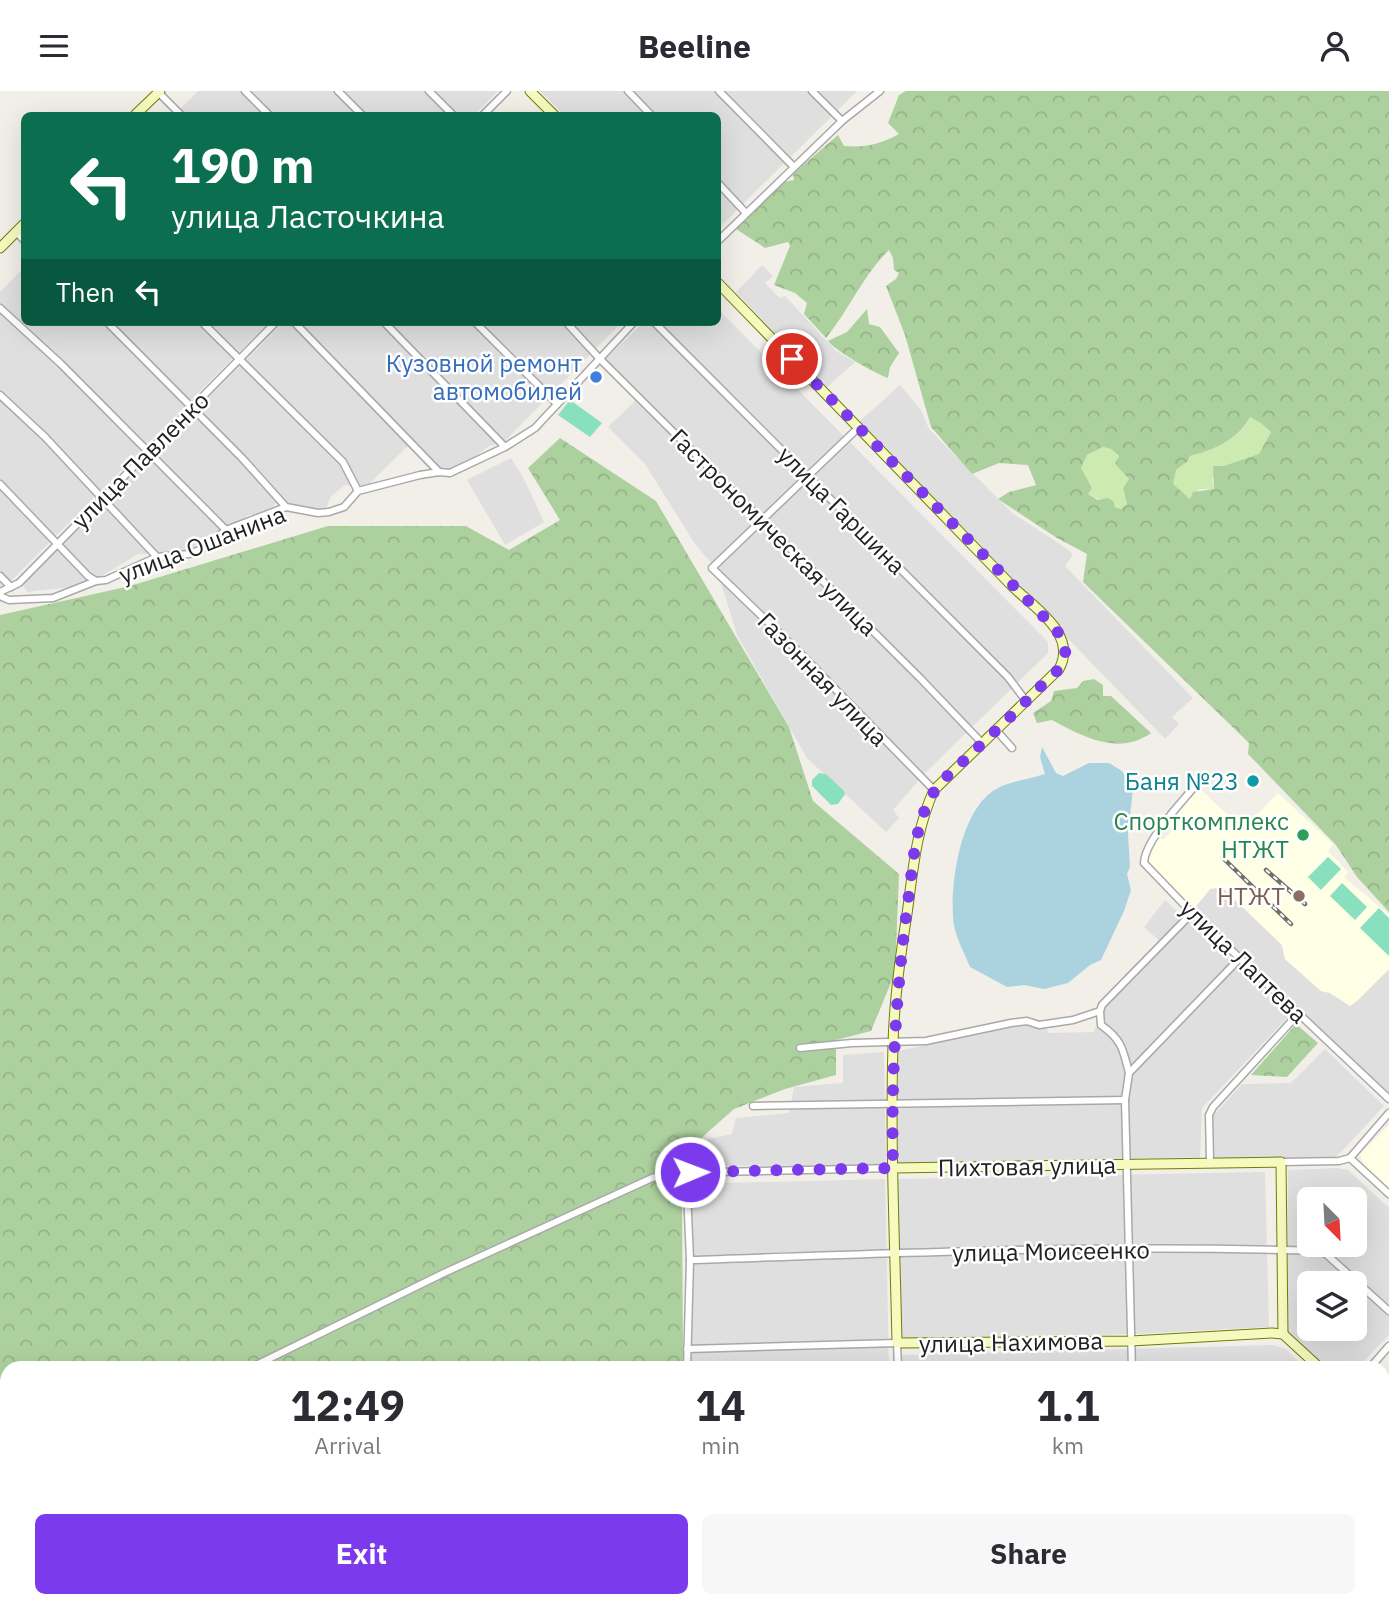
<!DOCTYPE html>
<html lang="en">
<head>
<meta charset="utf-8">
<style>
	body { margin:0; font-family:"IBM Plex Sans",sans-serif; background:#f7f7f7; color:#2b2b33; height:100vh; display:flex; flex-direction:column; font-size:26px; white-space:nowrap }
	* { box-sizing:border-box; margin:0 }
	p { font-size:23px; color:#7c7c81 }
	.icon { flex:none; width:38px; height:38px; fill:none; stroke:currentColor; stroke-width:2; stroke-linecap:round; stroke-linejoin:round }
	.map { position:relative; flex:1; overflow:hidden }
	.details { position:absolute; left:0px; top:1270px; width:1390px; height:247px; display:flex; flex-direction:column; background:#fff; border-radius:21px 21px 0 0; box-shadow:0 7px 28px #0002 }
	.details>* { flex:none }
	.hud { position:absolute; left:21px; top:21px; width:700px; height:214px; border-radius:10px; box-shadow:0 7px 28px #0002; background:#0b6e4f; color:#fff; overflow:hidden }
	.needle { width:46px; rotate:156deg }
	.controls { position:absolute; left:1297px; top:1096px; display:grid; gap:14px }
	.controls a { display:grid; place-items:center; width:70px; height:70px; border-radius:10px; background:#fff; box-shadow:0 7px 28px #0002; font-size:35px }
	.pin { position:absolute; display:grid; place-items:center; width:60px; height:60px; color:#fff; margin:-30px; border:4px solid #fff; border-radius:50%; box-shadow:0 2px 7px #0007 }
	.me { position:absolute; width:77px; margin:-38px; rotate:89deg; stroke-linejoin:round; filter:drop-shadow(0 0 5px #0008) }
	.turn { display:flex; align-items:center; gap:24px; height:147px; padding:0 35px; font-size:32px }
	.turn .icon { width:91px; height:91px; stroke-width:2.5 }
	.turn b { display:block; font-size:49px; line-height:60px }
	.then { display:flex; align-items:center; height:66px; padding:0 35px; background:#0003; gap:14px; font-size:26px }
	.eta { display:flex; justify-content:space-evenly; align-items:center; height:119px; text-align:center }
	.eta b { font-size:42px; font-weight:800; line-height:49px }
	.button { display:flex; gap:14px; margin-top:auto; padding:14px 35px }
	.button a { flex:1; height:80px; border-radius:10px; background:#7c3aed; color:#fff; font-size:28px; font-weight:800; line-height:80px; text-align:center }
	.button a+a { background:#f7f7f7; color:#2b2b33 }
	header { display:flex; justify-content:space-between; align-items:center; height:91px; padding:0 35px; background:#fff; font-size:32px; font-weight:800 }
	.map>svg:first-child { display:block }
	.residential { fill:#e0dfdf; fill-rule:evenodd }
	.education { fill:#ffffe5 }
	.grass { fill:#cdebb0 }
	.forest { fill:url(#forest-crowns); fill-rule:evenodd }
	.pitch { fill:#88e0be }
	.water { fill:#aad3df }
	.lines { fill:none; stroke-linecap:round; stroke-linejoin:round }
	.street-casing { stroke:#a9a9a9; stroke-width:9 }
	.secondary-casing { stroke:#707d05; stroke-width:11 }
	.street { stroke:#fff; stroke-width:6 }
	.secondary { stroke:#f7fabf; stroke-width:9 }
	.rail-casing { stroke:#707070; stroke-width:4.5 }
	.rail { stroke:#fff; stroke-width:2; stroke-dasharray:5; stroke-linecap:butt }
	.route { stroke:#7c3aed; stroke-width:12; stroke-dasharray:0 21.6 }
	.shop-dot { fill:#3f7fe0; stroke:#fff; stroke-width:2.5 }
	.culture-dot { fill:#0f9aa8; stroke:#fff; stroke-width:2.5 }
	.leisure-dot { fill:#2e9e5b; stroke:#fff; stroke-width:2.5 }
	.education-dot { fill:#8d6e63; stroke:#fff; stroke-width:2.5 }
	.labels { text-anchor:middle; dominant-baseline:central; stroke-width:5; stroke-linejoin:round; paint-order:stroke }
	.shop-label { font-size:24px; fill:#366cbe; stroke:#fff; text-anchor:end }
	.street-label { font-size:24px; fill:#222; stroke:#fff }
	.culture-label { font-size:24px; fill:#0d838f; stroke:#fff; text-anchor:end }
	.leisure-label { font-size:24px; fill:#27864d; stroke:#fff; text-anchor:end }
	.education-label { font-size:24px; fill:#785e54; stroke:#fff; text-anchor:end }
</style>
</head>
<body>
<header><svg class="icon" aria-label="menu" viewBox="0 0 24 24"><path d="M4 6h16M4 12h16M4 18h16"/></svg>Beeline<svg class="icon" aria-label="person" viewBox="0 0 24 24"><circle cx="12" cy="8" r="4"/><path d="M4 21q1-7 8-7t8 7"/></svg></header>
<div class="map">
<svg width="1389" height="1517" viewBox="0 0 1389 1517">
	<defs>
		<pattern id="forest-crowns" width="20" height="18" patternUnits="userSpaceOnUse" patternTransform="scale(1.75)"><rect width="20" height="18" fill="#add19e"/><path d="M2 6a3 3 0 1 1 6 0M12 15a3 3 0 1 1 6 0" fill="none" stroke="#95b388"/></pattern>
	</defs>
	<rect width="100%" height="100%" fill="#f2efe9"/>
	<g class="residential">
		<path d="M198,0H498L474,24H174Z"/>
		<path d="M540,0H857L718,138V24H564Z"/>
		<path d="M762,174L773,185L765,192L780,207L785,205L836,260L855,271L826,297L736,201Z"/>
		<path d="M24,176V231H269L10,491L0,495V201Z"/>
		<path d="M718,218L1048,551V562L924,683L893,719L899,727L886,741L807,667L737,544L717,479L695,453L645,373L608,336L639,306L603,270L644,231H718Z"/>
		<path d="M284,231H622L504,351L489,355L466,372L441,382L411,352L366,396L345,394L331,405L326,418L318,422L296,419L283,407L263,423L248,424L230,438L213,442L191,458L159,463H138L87,494L27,501L22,493Z"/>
		<path d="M900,294L921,319L929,338L1012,422L1069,459L1073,464L1065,475L1193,607L1172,626L1179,633L1165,648L859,331Z"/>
		<path d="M511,367L524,388L544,431L505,454L467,389Z"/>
		<path d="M1221,796L1282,854L1285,868L1321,900L1330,902L1350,915L1389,878V1006L1192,820L1210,798Z"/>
		<path d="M1165,809L1289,925L1202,1017L1200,1066L898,1073V960L1045,929L1048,942L1094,941L1103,915L1165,855L1144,836Z"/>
		<path d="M1325,958L1384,1015L1342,1060L1334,1067L1210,1068L1211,1027L1242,993L1291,992Z"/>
		<path d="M884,961L886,1074L709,1075L708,1048L732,1043L736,1027L789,1022L794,996L843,992V964Z"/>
		<path d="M1337,1077L1348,1079L1389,1117V1244L1357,1277L1327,1278L1287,1241L1288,1079ZM1309,1108H1354V1153H1309ZM1309,1192H1354V1237H1309Z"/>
		<path d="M1265,1081L1269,1236L1135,1243L900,1248L897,1088Z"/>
		<path d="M885,1088L889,1277H690L689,1093Z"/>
		<path d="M1274,1254L1286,1258L1304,1277L901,1278V1264Z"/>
		<path d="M1383,1352L1389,1358V1517H905V1510H1382Z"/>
		<path d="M666,1510H894V1517H665Z"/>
	</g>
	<g class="education">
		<path d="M1195,698L1201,699L1243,738L1278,702L1333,753L1328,760L1348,781L1344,786L1389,824V878L1357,910L1350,915L1330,902L1321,900L1285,868L1282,854L1222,796L1210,798L1192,820L1141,773L1140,769L1142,764L1157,747L1164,748L1173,738L1171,731Z"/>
		<path d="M1389,1034V1097L1364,1075L1360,1063Z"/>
	</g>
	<g class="grass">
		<path d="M1250,326L1262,333L1271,341L1259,363L1212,388L1214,398H1199L1190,408L1172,393L1176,379L1188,370L1190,365C1213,359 1240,349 1250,326Z"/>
		<path d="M1103,356L1111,358L1119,366L1115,373L1129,388L1123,397L1127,413L1121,418L1088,403L1092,397L1080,377L1087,364Z"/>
	</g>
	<g class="forest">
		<path d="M906,0H1389V821L1357,786L1336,754L1248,663L1249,652L1083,491L1087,463L1057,447L998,408L1009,401L1036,394L1028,374L999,372L972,383L931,336L905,244L886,195L896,188L899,182L894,179L893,167L889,159C863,184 849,219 826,247L804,223L807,212L795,202L774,194L790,155L788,151L765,157L736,138L784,91L794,89L793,83L838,44L844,55C865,57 881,53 899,43L888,32L899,4ZM1250,326L1262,333L1271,341L1259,363L1224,375H1213L1214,398L1193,401L1190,408L1173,393L1176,379L1188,370L1190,365C1214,359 1238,349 1250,326ZM1103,356L1111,358L1119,365L1115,373L1129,388L1123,397L1127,413L1121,418L1115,416L1113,410L1108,407L1098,409L1088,403L1092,397L1081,377L1087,364Z"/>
		<path d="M867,218L869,233L880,236L899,262L890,276L888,287C876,283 834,259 828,250L847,241Z"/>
		<path d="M560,347L656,410L789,636L813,710L899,783L895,882L871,940L836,949V984L785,998L734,1018L690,1057L682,1090L683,1277L7,1278V1510H656V1517H0V524L130,495L328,435H466L509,459L560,429L528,377Z"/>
		<path d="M1094,588L1103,594V605H1111L1151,642C1119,665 1083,646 1052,629L1037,632L1033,622L1051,610L1054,600L1077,597L1083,590Z"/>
		<path d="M1296,933L1318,952L1287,986L1251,984Z"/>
	</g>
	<g class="pitch">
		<path d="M570,309L602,332L590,346L558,324Z"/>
		<path d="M819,682L826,683L844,700L845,703L838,713L831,714L812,695V689Z"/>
		<path d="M1328,766L1341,778L1321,799L1308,786Z"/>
		<path d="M1342,792L1367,816L1355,829L1330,805Z"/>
		<path d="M1379,817L1389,827V865L1360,837Z"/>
	</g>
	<path class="water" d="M1042,656L1056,682L1063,685L1089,672H1109L1122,680L1133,698L1128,742L1130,776L1127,783L1131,799L1124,820L1101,869L1090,874L1068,892L1044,898L1024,894L1007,896L970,876C964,861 953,842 953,825C951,788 961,716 998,697C1012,690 1030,688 1045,683L1040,666Z"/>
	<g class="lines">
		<defs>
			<g id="street">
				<path d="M245,0L269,24"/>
				<path d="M338,0L362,24"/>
				<path d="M429,0L453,24"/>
				<path d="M628,0L651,24"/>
				<path d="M719,0L794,76"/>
				<path d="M812,0L842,30"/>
				<path d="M158,1L181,24"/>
				<path d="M483,24L507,0"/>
				<path d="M718,92L746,122"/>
				<path d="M16,141L24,149"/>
				<path d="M718,150L842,30L880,0"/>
				<path d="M0,217L61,273L226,439"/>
				<path d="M107,231L242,367L286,416"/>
				<path d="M202,231L343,371L358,400"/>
				<path d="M294,231L439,381"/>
				<path d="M384,231L505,356"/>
				<path d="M475,231L557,313"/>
				<path d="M566,231L599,267L920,587L982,652"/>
				<path d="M654,231L1008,586L1026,610"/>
				<path d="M0,304L45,346L157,466"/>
				<path d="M858,337L712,477L802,564L934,699"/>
				<path d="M0,393L88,485L96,490"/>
				<path d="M0,485L11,496"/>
				<path d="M0,501L19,492L276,231"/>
				<path d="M0,505L9,509L53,507L96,490L106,489L157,466L189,463L202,458L226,439L286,416L318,422L329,421L344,416L358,400L420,384L439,381L450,382L505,356L535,337L634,231"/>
				<path d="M996,639L1012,657"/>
				<path d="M1201,688C1185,708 1145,748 1144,772L1192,822L1389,1008"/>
				<path d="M1100,920L1101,934C1122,949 1123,958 1129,982"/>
				<path d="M800,957L852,952L926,950L1011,932L1027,930L1039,934L1073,929L1100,920L1102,914L1192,822"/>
				<path d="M753,1015L1125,1009"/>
				<path d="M1350,1067L1389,1022"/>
				<path d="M1210,1070L1209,1024L1213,1016L1299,922"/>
				<path d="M1281,1071L1339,1070L1350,1067L1389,1103"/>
				<path d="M690,1169C899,1162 1109,1153 1318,1160L1326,1163L1389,1220"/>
				<path d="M687,1258L897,1252L898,1278"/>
				<path d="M248,1278L444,1182L652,1087L670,1082L893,1077"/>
				<path d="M687,1278L690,1169L687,1100L690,1081"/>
				<path d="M1132,1278L1125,1009L1129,982L1240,867"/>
				<path d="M1369,1278L1389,1255"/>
				<path d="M0,1397L7,1394"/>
				<path d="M1382,1452L1389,1458"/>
				<path d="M902,1510V1517"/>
				<path d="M1135,1510V1517"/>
				<path d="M1240,1510V1517"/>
				<path d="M1375,1510L1382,1517"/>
				<path d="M666,1513L875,1510"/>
			</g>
			<g id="secondary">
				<path d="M530,0L554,24"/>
				<path d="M135,24L160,0"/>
				<path d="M0,157L24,133"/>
				<path d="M718,192L1013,496C1035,517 1078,544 1059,578L934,699C916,738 913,780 907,823C900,866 894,911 893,954C890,1053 895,1153 897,1252L1131,1250L1272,1242L1283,1243L1321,1278"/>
				<path d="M893,1077L1281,1071L1283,1243"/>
				<path d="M1382,1336L1389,1342"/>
			</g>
		</defs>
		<use href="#street" class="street-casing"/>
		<use href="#secondary" class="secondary-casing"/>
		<use href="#street" class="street"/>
		<use href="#secondary" class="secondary"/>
		<defs>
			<g id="rail">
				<path d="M1223,767L1291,833"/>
				<path d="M1266,779L1305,813"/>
			</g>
		</defs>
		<use href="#rail" class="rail-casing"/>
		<use href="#rail" class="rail"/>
	</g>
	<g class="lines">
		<path class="route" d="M690,1081L893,1077C891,986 896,901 908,810C914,770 914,721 943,689C975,659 1008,629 1039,597C1047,589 1060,580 1064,569C1069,553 1058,540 1048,530L792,268"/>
	</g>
	<circle class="shop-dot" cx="596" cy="286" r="7"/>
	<circle class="culture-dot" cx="1253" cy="690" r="7"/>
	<circle class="leisure-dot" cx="1303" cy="744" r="7"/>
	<circle class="education-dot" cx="1299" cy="805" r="7"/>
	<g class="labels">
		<g class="shop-label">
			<text x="582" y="272">Кузовной ремонт<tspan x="582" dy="28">автомобилей</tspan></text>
		</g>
		<g class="street-label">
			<text transform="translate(140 369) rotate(-45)">улица Павленко</text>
			<text transform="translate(842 419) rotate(45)">улица Гаршина</text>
			<text transform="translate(774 441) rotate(45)">Гастрономическая улица</text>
			<text transform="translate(202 453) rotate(-21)">улица Ошанина</text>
			<text transform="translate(823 588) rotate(46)">Газонная улица</text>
			<text transform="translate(1244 870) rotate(44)">улица Лаптева</text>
			<text transform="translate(1027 1075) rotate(-1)">Пихтовая улица</text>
			<text transform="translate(1051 1160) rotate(-1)">улица Моисеенко</text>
			<text transform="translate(1011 1251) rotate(-1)">улица Нахимова</text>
		</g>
		<g class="culture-label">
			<text x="1239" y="690">Баня №23</text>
		</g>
		<g class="leisure-label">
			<text x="1289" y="730">Спорткомплекс<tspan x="1289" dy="28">НТЖТ</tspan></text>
		</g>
		<g class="education-label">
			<text x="1285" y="805">НТЖТ</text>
		</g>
	</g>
</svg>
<div class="controls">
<a><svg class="needle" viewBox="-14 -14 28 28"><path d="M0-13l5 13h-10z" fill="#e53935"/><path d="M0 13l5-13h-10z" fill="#7c7c81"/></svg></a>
<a><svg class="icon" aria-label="layers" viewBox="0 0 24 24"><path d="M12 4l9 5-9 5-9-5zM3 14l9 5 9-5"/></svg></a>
</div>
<div class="pin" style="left:792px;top:268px;background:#d93025"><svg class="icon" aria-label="arrive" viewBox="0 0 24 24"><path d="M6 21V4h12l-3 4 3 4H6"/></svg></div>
<svg class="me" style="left:690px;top:1081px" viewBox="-20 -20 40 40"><circle r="17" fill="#7c3aed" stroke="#fff" stroke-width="3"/><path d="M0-11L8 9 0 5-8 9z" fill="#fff"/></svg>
<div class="hud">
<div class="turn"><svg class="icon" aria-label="left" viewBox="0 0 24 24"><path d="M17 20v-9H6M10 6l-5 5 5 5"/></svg><div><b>190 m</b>улица Ласточкина</div></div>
<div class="then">Then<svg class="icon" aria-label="left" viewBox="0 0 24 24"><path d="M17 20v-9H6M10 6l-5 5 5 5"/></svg></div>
</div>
<section class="details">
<div class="eta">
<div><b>12:49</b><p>Arrival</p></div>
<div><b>14</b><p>min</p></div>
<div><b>1.1</b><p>km</p></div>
</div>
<div class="button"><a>Exit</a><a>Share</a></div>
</section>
</div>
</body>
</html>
